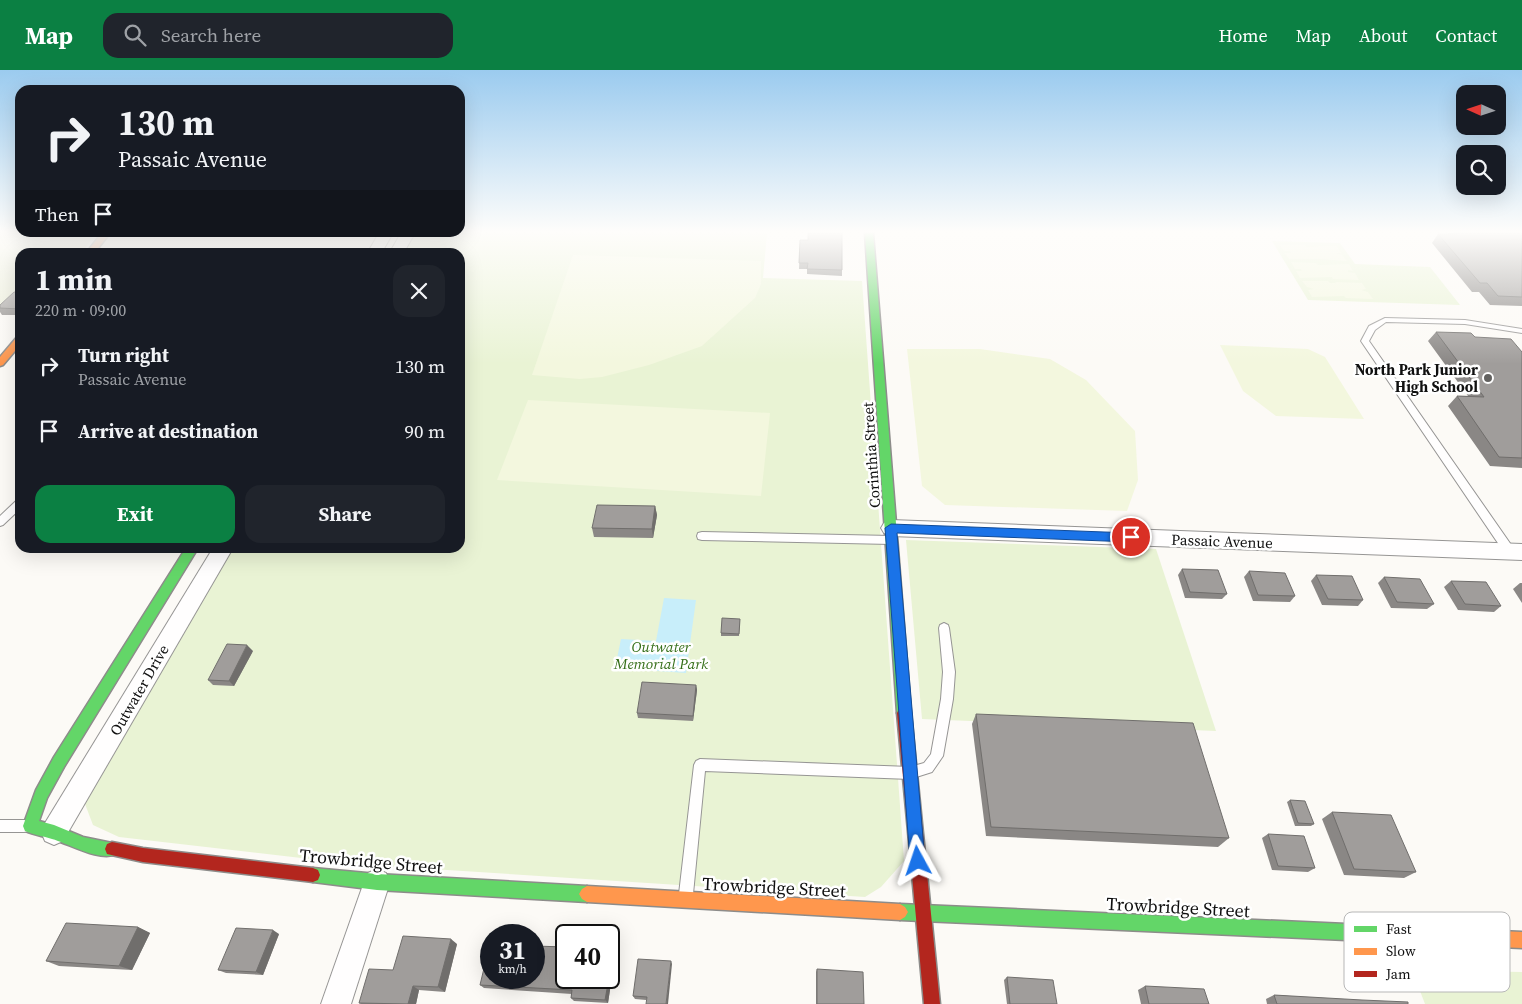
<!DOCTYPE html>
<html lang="en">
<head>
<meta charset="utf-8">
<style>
	body { margin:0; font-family:"Source Serif 4",serif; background:#20242c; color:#f1f3f6; height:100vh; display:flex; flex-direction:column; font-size:19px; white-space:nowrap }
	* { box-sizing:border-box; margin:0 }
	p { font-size:16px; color:#9ea1a6 }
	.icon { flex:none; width:28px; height:28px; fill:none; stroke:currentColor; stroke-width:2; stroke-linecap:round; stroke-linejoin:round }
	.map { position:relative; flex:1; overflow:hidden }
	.panel { position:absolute; left:15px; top:178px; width:450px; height:305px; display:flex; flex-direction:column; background:#171b24; border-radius:15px; box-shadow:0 5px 20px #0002 }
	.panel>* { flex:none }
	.top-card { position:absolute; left:15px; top:15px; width:450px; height:152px; border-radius:15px; box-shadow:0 5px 20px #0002; background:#171b24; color:#f1f3f6; overflow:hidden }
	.needle { width:32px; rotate:273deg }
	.tools { position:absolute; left:1456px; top:15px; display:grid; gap:10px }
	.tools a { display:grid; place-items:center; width:50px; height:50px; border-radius:10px; background:#171b24; box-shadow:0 5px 20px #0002; font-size:25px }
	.speed { position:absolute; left:480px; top:854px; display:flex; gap:10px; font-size:25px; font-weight:700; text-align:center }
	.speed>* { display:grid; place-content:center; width:65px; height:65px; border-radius:50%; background:#171b24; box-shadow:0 5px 20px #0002; line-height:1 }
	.speed small { font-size:12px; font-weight:400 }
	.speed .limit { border:2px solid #111; border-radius:8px; background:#fff; color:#111 }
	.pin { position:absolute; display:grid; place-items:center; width:42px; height:42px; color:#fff; margin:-21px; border:2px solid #fff; border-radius:50%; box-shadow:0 1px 5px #0007 }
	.me { position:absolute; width:55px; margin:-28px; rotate:355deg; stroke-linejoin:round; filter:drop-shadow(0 0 4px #0008) }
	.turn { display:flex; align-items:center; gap:18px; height:105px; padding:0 20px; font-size:22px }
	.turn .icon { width:65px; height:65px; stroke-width:2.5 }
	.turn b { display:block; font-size:35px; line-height:42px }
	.then { display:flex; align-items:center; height:48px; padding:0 20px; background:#0003; gap:10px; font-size:19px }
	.round { display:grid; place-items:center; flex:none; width:52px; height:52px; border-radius:15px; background:#20242c }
	.summary { display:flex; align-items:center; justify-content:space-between; height:85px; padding:0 20px }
	h1 { font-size:30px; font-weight:700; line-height:38px }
	.cta { display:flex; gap:10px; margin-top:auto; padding:10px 20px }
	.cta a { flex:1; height:58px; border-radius:15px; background:#0b8043; color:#fff; font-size:20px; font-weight:700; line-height:58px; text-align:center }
	.cta a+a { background:#20242c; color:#f1f3f6 }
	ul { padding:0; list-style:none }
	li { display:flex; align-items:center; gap:15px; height:65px; padding:0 20px }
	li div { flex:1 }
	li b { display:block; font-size:19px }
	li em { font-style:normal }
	header { display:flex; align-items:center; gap:30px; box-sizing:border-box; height:70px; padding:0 25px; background:#0b8043; color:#fff }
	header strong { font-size:24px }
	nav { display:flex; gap:28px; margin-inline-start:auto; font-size:18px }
	.search { width:350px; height:45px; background:#20242c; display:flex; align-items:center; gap:12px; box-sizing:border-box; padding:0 18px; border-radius:15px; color:#9ea1a6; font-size:19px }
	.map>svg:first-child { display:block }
	.green { fill:#e9f3d4 }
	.cemetery { fill:#ebeed8 }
	.pitch { fill:#f3f7de }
	.water { fill:#c8eefa }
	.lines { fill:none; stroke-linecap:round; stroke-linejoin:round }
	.lane-casing { stroke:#969594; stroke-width:2 }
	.street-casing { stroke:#969594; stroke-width:2 }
	.fast-casing { stroke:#8d8c8a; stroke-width:3 }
	.slow-casing { stroke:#8d8c8a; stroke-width:3 }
	.jam-casing { stroke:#8d8c8a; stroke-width:3 }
	.lane { fill:#fffefe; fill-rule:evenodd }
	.street { fill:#fffefe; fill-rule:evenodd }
	.fast { fill:#63d668; fill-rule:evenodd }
	.slow { fill:#ff974d; fill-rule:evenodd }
	.jam { fill:#b3261e; fill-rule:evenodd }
	.wall { fill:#8a8785 }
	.shaded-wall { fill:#706e6c }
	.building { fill:#a09d9b; stroke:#706e6c }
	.route { fill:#1a73e8; stroke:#114b97 }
	.poi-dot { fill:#636260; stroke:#fff; stroke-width:2 }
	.labels { text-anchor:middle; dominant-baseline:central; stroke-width:5; stroke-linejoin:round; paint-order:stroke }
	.poi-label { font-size:15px; font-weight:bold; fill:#101010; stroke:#fff; text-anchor:end }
	.street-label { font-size:15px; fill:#101010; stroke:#fff }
	.park-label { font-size:15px; font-style:italic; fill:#356f19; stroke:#fff }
	.near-street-label { font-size:18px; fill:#101010; stroke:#fff }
	.key { fill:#fff; stroke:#b7b7b7; stroke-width:1 }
	.key-label { font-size:14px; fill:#101010 }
</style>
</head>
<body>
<header>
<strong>Map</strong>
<div class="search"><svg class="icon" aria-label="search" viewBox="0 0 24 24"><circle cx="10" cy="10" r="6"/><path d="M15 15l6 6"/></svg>Search here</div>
<nav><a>Home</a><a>Map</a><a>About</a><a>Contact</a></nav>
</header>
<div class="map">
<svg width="1522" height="934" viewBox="0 0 1522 934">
	<rect width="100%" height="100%" fill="#fcfaf6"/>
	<g class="green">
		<path d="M416,163H767L763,208L862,211L904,791L881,817L865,827L353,794L119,767L93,755L85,734L233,478H460V182H405Z"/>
		<path d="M1272,171L1340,173L1355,194L1430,197L1460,235L1308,230Z"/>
		<path d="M906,470L1156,479L1216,661L922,649Z"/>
		<path d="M1412,900L1522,902V934H1425Z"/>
	</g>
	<path class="cemetery" d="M0,163H95L83,182H20V224L0,235Z"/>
	<g class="pitch">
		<path d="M1280,175H1305L1306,177L1337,176L1341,183H1335L1342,185L1347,191L1320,189H1289L1285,183H1291L1290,181H1284Z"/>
		<path d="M573,185L761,191V214L755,228L702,276L649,295L602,307L580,309L532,305Z"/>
		<path d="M1291,192L1316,193L1318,195L1349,194L1353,201L1348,200V202L1355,203L1359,210L1333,209L1332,207L1300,208L1296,201H1302L1301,199H1295Z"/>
		<path d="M1302,211H1328L1330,213H1336L1335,212L1362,213L1366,219L1361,220L1368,222L1373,229L1346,228L1344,226L1312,227L1308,220L1314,219L1307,217Z"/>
		<path d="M1220,275L1308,279L1325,287L1364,349L1276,346L1243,321Z"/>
		<path d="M907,279H980L1050,289L1086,310L1135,361L1138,410L1127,441L945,435L922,416Z"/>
		<path d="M528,330L770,343L761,426L497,410Z"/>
	</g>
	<path class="water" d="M664,528L696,530L686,603L615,598L621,569L656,571Z"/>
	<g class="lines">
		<defs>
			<g id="lane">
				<path d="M1385,248L1465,250L1522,259V263L1465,254L1386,252L1375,260L1369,271L1514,479L1515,482L1514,485H1506L1361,271L1369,256Z"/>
				<path d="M20,429V439L3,455L0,456V446L17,430Z"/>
				<path d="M702,462L891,466L895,467L896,470L895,473L891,474L702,470L698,469L697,466L698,463Z"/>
				<path d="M944,553L948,555L949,558L955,602L953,629L943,686L932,702L910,709L705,701L693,824L691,829L686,831L681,829L679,824L694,695L696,691L700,689L910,697L924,693L931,684L941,629L943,602L939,558L940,555Z"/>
				<path d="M0,750H24L29,751L30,756L29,761L24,762H0Z"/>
			</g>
			<g id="street">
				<path d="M379,163H393L382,182H368Z"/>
				<path d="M401,163H415L404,182H390Z"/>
				<path d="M891,450L1522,474V490L891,466L884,463L881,458L884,453Z"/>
				<path d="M213,478H233L63,771L54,775L45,771L41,762L45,753Z"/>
				<path d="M377,799L386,803L390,812L351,934H321L364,812L368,803Z"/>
			</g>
			<g id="fast">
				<path d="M865,163H873L911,643L909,647L904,649L899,647L897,643Z"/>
				<path d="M186,478H198L64,697L47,728L39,751L54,755L83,767L117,774L119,779L117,784C99,792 70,774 52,769C43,766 34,765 25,761L23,756L36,720L54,687Z"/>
				<path d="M313,798L377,804L587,816L592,819L595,824L592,829L587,832L377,820L313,812L308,810L306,805L308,800Z"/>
				<path d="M900,834L1368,855L1374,857L1376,863L1374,869L1368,871L900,850L895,847L892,842L895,837Z"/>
			</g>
			<g id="slow">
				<path d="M102,163H110L95,182H87Z"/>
				<path d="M20,266V275L3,295L0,296V287L17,267Z"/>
				<path d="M587,816L900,834L905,837L908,842L905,847L900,850L587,832L582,829L579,824L582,819Z"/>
				<path d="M1368,855L1522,862V878L1368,871L1362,869L1360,863L1362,857Z"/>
			</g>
			<g id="jam">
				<path d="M904,637L909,639L911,643L940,934H924L897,643L899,639Z"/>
				<path d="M112,772L143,778L313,798L318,800L320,805L318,810L313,812L143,792L107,784L105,779L107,774Z"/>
			</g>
		</defs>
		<use href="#lane" class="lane-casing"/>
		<use href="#street" class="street-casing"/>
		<use href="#fast" class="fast-casing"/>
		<use href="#slow" class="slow-casing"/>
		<use href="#jam" class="jam-casing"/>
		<use href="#lane" class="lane"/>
		<use href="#street" class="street"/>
		<use href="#fast" class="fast"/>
		<use href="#slow" class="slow"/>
		<use href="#jam" class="jam"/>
	</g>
	<g class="wall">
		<path d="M1448,163H1522V236L1490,235L1479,222H1472L1432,173L1438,164H1448Z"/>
		<path d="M800,170L842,200V206L807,204V199H799Z"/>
		<path d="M20,222V245H2L0,242V235Z"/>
		<path d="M1436,262L1475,267L1522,282V398L1490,396L1448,336L1457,326H1468L1428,271Z"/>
		<path d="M655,436L657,445L653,468L594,467L592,458Z"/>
		<path d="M1182,499L1227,524L1222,529L1185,528L1178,505Z"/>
		<path d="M1249,501L1295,526L1290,532L1253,531L1244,507Z"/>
		<path d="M1316,505L1363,530L1358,536L1322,535L1311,511Z"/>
		<path d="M1384,507L1434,534L1427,539L1391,538L1378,513Z"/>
		<path d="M1451,511L1501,536L1494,542L1458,540L1444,517Z"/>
		<path d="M1520,513H1522V533L1513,519Z"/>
		<path d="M740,549L739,566H721V563Z"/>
		<path d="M253,581L234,616L213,615L208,610Z"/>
		<path d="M696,615L697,620L693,651L638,648L637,643Z"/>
		<path d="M976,644L1229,768L1218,777L986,766L972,654Z"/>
		<path d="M1290,730L1314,754L1311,756H1295L1287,732Z"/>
		<path d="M1332,742L1416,802L1404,808L1344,805L1322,749Z"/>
		<path d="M1268,764L1315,798L1308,802L1272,800L1262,768Z"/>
		<path d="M138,857L150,863L132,900L59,896L46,891Z"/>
		<path d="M279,864L263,905L226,903L218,900Z"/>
		<path d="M617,873L608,933L574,931L571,928L572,924L484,918L480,915L566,908Z"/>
		<path d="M457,874L445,922L419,920L416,934H361L359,933Z"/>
		<path d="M672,894L646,930L635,929L633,926Z"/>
		<path d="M817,899L864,934H816V902Z"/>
		<path d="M1007,907L1057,934H1007L1004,910Z"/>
		<path d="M1145,916L1209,934H1141L1138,920Z"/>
		<path d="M1274,925L1408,934H1267L1266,929Z"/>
	</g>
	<g class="shaded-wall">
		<path d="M655,436L657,445L653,468L652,459Z"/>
		<path d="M247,575L253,581L234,616L229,611Z"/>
		<path d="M696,615L697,620L693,651V646Z"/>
		<path d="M138,857L150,863L132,900L119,896Z"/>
		<path d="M273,860L279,864L263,905L256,902Z"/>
		<path d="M451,869L457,874L445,922L438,917Z"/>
		<path d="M614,869L617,873L608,933L605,930Z"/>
		<path d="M671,891L672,894L668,934H666Z"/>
		<path d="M413,916L419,920L416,934H408Z"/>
	</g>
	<g class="building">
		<path d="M808,163H842V200L807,199L808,193H799L800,170H808Z"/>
		<path d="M1456,163H1522V227L1498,226L1487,213H1480L1438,164H1457Z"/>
		<path d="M14,222H20V239L0,238V235Z"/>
		<path d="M1436,262L1471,263L1475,267L1511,269L1522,282V388L1499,387L1457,326L1484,327Z"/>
		<path d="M597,435L655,436L652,459L592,458Z"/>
		<path d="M1182,499L1218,500L1227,524L1190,522Z"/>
		<path d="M1249,501L1285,503L1295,526L1258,525Z"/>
		<path d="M1316,505L1352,506L1363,530L1328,529Z"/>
		<path d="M1384,507L1420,509L1434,534L1397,532Z"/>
		<path d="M1451,511L1486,512L1501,536L1465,534Z"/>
		<path d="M722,548L740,549L739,564L721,563Z"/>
		<path d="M227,574L247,575L229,611L208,610Z"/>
		<path d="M642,612L696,615L693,646L637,643Z"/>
		<path d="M976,644L1193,653L1229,768L991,757Z"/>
		<path d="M1290,730L1305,731L1314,754L1298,753Z"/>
		<path d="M1332,742L1391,745L1416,802L1354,799Z"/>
		<path d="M1268,764L1304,766L1315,798L1278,796Z"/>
		<path d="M66,853L138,857L119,896L46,891Z"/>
		<path d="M236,858L273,860L256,902L218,900Z"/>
		<path d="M403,866L451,869L438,917L413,916L408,934L359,933L369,899L393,900Z"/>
		<path d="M609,869H614L609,907Z"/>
		<path d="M490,873H491V908H534V876L566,877V908H609L605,930L571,928L572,920L480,915Z"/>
		<path d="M638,889L671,891L666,934H646L647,927L633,926Z"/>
		<path d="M817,899L863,902L864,934H817Z"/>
		<path d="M1007,907L1053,910L1057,934H1010Z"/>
		<path d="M1145,916L1204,919L1209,934H1149Z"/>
		<path d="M1274,925L1362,930L1408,932V934H1277Z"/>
	</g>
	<linearGradient id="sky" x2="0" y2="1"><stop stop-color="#9bcbef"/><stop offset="0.55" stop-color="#fefdfb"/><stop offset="1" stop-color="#fefdfb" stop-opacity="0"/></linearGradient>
	<rect width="1522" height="294" fill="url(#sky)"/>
	<path class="route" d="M891,454L1131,463L1137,467L1131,472L897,463L925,791L923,796L918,798L912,796L910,791L885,458Z"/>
	<circle class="poi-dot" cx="1488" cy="308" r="5"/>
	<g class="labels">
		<g class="poi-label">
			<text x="1478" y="299">North Park Junior<tspan x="1478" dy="17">High School</tspan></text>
		</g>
		<g class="street-label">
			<text transform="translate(871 385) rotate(-94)">Corinthia Street</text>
			<text transform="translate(1222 471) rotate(2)">Passaic Avenue</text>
			<text transform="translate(139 620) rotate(-60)">Outwater Drive</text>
		</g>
		<g class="park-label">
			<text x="661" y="576">Outwater<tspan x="661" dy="17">Memorial Park</tspan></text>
		</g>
		<g class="near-street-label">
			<text transform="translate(371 791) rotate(5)">Trowbridge Street</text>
			<text transform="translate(774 817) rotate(3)">Trowbridge Street</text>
			<text transform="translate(1178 837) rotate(3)">Trowbridge Street</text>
		</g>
	</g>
	<rect x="1344" y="842" width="166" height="80" rx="8" class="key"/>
	<rect x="1354" y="856" width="23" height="6" fill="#63d668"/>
	<rect x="1354" y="878" width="23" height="7" fill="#ff974d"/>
	<rect x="1354" y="901" width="23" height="6" fill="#b3261e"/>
	<g class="key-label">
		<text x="1386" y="864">Fast</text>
		<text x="1386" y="886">Slow</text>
		<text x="1386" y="909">Jam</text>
	</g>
</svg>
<div class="tools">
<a><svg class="needle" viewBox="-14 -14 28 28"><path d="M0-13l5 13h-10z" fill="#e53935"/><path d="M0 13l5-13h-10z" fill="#9ea1a6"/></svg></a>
<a><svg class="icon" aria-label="search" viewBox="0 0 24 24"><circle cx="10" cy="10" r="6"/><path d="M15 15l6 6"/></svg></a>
</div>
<div class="speed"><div>31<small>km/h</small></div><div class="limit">40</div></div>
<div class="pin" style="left:1131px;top:467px;background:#d93025"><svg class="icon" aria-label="arrive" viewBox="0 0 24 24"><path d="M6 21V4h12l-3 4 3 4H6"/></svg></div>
<svg class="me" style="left:918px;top:791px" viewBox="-20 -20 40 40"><path d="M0-17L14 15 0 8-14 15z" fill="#1a73e8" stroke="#fff" stroke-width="4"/></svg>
<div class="top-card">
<div class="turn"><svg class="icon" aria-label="right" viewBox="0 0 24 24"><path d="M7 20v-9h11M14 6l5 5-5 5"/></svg><div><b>130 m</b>Passaic Avenue</div></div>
<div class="then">Then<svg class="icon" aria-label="arrive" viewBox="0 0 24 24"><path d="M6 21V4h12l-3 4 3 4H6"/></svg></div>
</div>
<section class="panel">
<div class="summary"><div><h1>1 min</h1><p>220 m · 09:00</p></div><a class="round"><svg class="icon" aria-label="close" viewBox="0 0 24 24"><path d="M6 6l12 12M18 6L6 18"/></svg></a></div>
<ul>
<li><svg class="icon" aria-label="right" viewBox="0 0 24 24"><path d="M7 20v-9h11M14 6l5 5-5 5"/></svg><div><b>Turn right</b><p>Passaic Avenue</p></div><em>130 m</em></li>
<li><svg class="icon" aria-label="arrive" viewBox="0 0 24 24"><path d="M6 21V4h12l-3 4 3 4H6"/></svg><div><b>Arrive at destination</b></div><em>90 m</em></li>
</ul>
<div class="cta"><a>Exit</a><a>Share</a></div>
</section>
</div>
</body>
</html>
